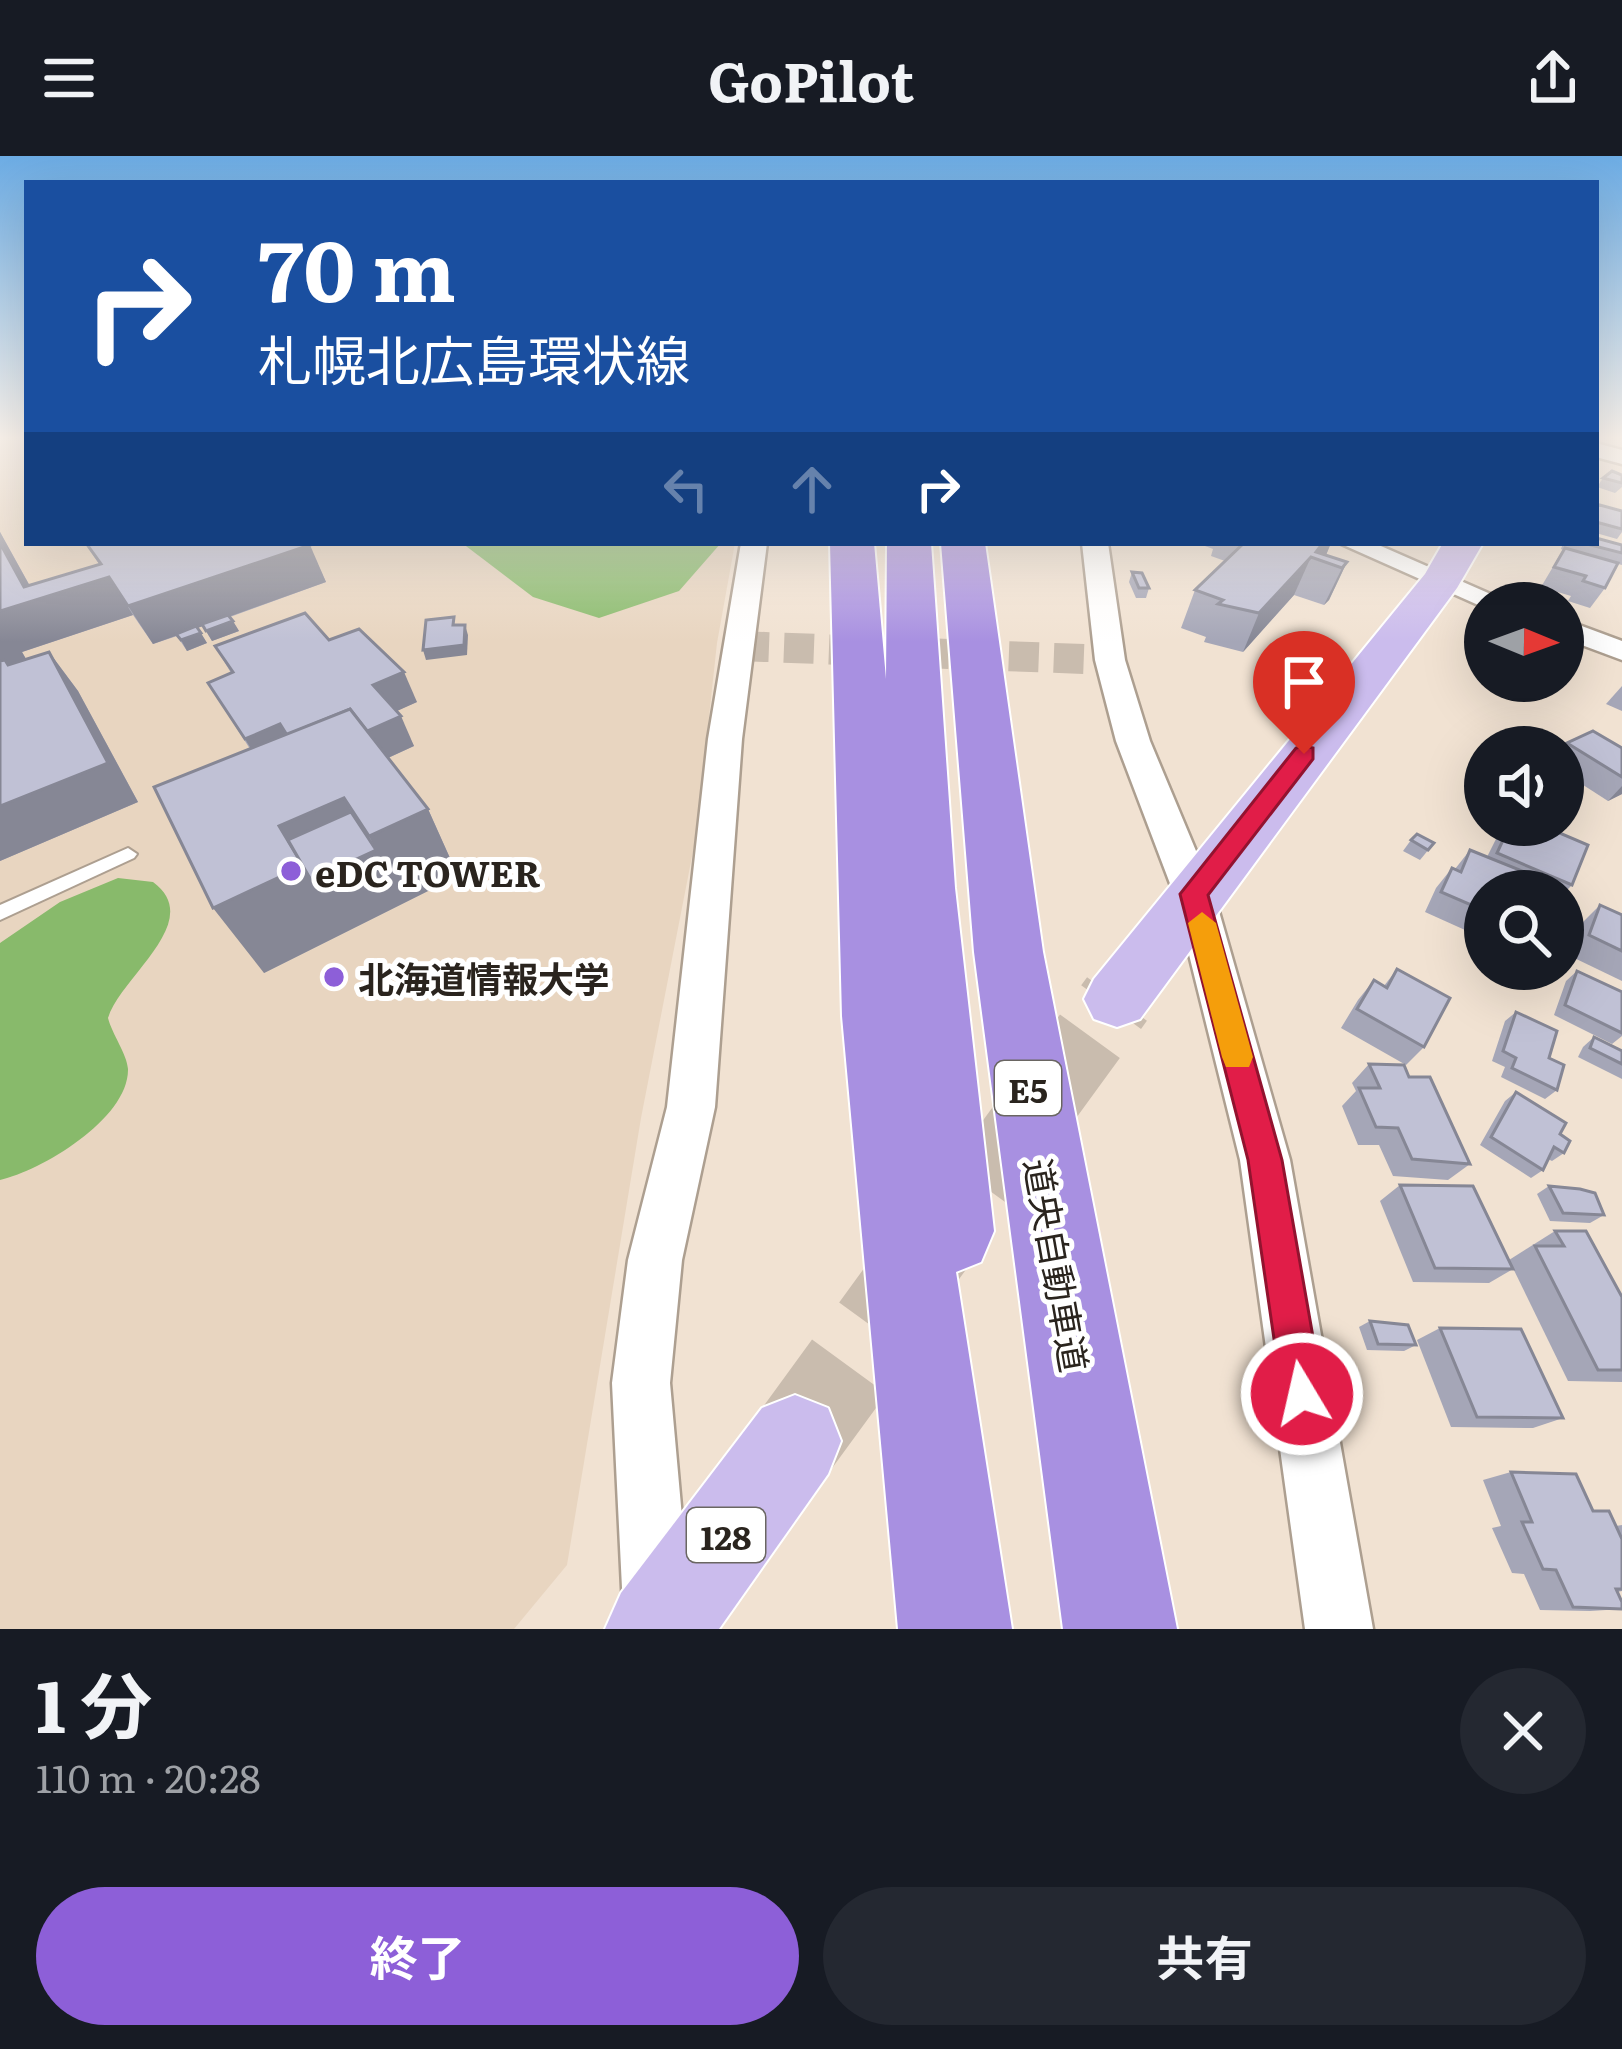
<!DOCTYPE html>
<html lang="ja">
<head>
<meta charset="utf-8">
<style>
	body { margin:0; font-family:Literata,"Noto Sans JP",serif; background:#242831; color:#f1f3f6; height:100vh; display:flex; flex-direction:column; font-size:45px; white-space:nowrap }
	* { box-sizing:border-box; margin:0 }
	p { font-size:39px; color:#9ea1a6 }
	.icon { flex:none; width:66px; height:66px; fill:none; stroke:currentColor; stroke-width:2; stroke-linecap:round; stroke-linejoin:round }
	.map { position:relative; height:1473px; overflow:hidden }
	.details { display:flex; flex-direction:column; background:#171b24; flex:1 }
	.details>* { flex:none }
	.hud { position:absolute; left:24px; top:24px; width:1575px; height:366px; border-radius:0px; box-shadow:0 12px 48px #0002; background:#1a4fa0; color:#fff; overflow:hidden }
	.needle { width:78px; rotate:91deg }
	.controls { position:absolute; left:1464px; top:426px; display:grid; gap:24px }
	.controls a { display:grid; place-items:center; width:120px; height:120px; border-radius:50%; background:#171b24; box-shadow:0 12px 48px #0002; font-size:60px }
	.pin { position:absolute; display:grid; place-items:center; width:102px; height:102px; color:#fff; margin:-123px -51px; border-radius:50% 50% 50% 0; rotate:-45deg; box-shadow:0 0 12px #0007 }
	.pin .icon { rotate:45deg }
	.me { position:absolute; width:132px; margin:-66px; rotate:351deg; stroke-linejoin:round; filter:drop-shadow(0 0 9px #0008) }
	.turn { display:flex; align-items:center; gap:42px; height:252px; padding:0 36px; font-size:54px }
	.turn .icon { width:156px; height:156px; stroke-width:2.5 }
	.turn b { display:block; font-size:84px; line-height:102px }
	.lanes { display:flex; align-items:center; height:114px; padding:0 36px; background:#0003; justify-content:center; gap:60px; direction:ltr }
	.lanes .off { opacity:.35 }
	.round { display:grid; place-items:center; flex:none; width:126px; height:126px; border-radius:63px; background:#242831 }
	.head { display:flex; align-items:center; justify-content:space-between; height:204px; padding:0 36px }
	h1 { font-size:72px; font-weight:700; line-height:90px }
	.primary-button { display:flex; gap:24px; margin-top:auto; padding:24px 36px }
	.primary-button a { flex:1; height:138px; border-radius:72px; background:#8d5fd8; color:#fff; font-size:48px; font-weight:700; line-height:138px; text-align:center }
	.primary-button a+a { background:#242831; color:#f1f3f6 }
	header { display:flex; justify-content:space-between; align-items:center; height:156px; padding:0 36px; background:#171b24; font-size:54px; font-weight:700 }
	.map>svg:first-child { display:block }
	.built { fill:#e8d5c0 }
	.forest { fill:#88ba6b }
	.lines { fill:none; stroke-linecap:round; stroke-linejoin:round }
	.minor-tunnel { stroke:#c9bcae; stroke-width:30; stroke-dasharray:30 15; stroke-linecap:butt }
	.primary-tunnel-far1 { stroke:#c9bcae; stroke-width:74; stroke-dasharray:74 36; stroke-linecap:butt }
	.primary-tunnel { stroke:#c9bcae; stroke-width:92; stroke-dasharray:92 46; stroke-linecap:butt }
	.service-casing { stroke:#ad9f90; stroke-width:4 }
	.minor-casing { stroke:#ad9f90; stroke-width:5 }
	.primary-casing { stroke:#fff; stroke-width:4 }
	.motorway-casing { stroke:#fff; stroke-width:4 }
	.service { fill:#fff; fill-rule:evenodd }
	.minor { fill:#fff; fill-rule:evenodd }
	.primary { fill:#cbbced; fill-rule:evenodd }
	.motorway { fill:#a890e1; fill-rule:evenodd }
	.wall { fill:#a5a6b7 }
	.shaded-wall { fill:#868795 }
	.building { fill:#c0c1d5; stroke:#868795; stroke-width:3 }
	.route { fill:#e11d48; stroke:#92132f; stroke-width:3 }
	.slow { fill:#f59e0b }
	.poi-dot { fill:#8d5fd8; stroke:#fff; stroke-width:4.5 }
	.labels { text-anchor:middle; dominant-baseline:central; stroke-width:10; stroke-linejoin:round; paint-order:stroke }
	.shield { fill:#fff; stroke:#6a6662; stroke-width:3 }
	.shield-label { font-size:33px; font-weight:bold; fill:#2a241e }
	.poi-label { font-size:36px; font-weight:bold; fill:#2a241e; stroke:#fff; text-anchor:start }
	.street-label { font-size:36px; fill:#2a241e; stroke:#fff }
</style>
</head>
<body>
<header><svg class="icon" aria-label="menu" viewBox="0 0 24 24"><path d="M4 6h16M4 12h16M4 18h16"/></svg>GoPilot<svg class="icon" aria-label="share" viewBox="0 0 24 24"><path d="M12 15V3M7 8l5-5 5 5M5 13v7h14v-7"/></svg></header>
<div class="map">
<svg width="1622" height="1473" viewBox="0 0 1622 1473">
	<rect width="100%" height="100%" fill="#f1e2d2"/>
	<path class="built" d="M0,280H27V387H735L717,487L696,680L641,962L567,1409L514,1473H0Z"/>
	<g class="forest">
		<path d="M462,387H721L679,435L599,462L533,441Z"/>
		<path d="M118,722L153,726C206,765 121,820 108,862C112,878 127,898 128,913C129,963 41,1015 0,1024V787L60,746Z"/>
	</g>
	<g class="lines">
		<path class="minor-tunnel" d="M739,490L1110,504"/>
		<path class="primary-tunnel-far1" d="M917,1118L1117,843"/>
		<path class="primary-tunnel" d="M795,1285L919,1115"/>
		<defs>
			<path id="service" d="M128,692L137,698L134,702L0,764V749Z"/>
			<g id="minor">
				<path d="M1596,287L1622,294V308L1596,301Z"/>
				<path d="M741,387H767L742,583L715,951L682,1104L670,1227L692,1473H624L612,1227L628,1104L667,951L708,583Z"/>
				<path d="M1082,387H1108L1125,504L1150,585L1214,738L1290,1004L1373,1473H1305L1240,1004L1174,738L1116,585L1095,504Z"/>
				<path d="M1339,387H1374L1511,447H1485V452Z"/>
				<path d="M1563,463L1622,485V504L1563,482Z"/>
			</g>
			<g id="primary">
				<path d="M1443,387H1483L1457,432L1140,863L1117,871L1094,863L1084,843L1094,823L1425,418Z"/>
				<path d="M795,1239L828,1252L841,1285L828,1318L719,1473H605L621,1437L762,1252Z"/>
			</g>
			<g id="motorway">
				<path d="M830,387H874L886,523L887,387H931L955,732L994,1075L981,1106L956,1116L1012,1473H898L842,860Z"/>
				<path d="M941,387H985L1043,796L1177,1473H1063L974,796Z"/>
			</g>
		</defs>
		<use href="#service" class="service-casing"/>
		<use href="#minor" class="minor-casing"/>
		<use href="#primary" class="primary-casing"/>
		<use href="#motorway" class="motorway-casing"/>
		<use href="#service" class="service"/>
		<use href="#minor" class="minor"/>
		<use href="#primary" class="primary"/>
		<use href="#motorway" class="motorway"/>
	</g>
	<g class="wall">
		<path d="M1622,319V331L1615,337L1597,331L1603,322Z"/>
		<path d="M1596,348L1622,355V376L1617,383L1596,377Z"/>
		<path d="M0,376L30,430L99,408L85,387H308L326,426L230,461L239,475L212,485L203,470L197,472L207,487L187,495L177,480L153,488L133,459L22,496L26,503L49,496L78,535L138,646L0,705Z"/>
		<path d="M1197,387H1331L1326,399L1347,406L1329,444L1324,449L1294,439L1243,496L1204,486L1206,481L1181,472L1195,434L1225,405L1211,400L1213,393Z"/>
		<path d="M1563,387L1622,389V409L1618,408L1605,432L1590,452L1568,445L1571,440L1541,431L1563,394L1561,393Z"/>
		<path d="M1132,416L1149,432L1146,442H1136L1129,426Z"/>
		<path d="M329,484L417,546L396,555L414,590L388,602L428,653L458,720L264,817L250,593L208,527L231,517L215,490Z"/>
		<path d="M1622,530V555L1606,548Z"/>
		<path d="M1567,587L1622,592V638L1608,645L1563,616V592Z"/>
		<path d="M1507,669H1541L1572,729L1563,738V735H1485V783L1425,756L1436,732L1452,712L1455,713L1470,694L1487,701L1498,679Z"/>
		<path d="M1411,684L1434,687L1420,704L1403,695Z"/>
		<path d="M1600,749L1622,759V825L1568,799L1579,770Z"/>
		<path d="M1397,813L1424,891L1406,909L1341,872L1358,844L1374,824L1384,830Z"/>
		<path d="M1577,815L1621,836L1622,835V880L1612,888L1554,859L1566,825Z"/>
		<path d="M1516,856L1549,902L1557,934L1545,943L1501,921L1505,911L1492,905L1505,865Z"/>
		<path d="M1594,881L1622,895V923L1578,901L1583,891Z"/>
		<path d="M1369,908L1409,921L1470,1008L1448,1024L1393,1020L1379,989H1358L1342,950L1356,935L1352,927Z"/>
		<path d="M1516,936L1560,978L1564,997L1552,1005L1548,1003L1543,1014L1531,1022L1480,989L1505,945Z"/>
		<path d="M1400,1029L1513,1113L1489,1127L1413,1126L1380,1045Z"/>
		<path d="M1549,1030L1604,1059L1590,1067L1550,1065L1537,1038Z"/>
		<path d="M1555,1075L1622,1141V1226L1568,1225L1509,1104Z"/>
		<path d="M1370,1165L1416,1189L1404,1195L1367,1194L1359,1171Z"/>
		<path d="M1440,1172L1563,1262L1533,1272L1451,1271L1417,1184Z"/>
		<path d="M1511,1316L1593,1355L1616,1370L1622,1369V1435L1617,1436L1622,1453L1590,1455L1540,1454L1524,1418L1512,1417L1492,1372L1501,1370L1483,1324Z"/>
	</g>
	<g class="shaded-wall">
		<path d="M0,376L37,443L109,421L133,459L22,496L30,510L0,521V455L24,431L0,387Z"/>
		<path d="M1323,387H1331L1326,399L1316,396Z"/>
		<path d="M310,389L326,426L153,488L128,450Z"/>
		<path d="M1311,401L1294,439L1243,496L1259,457Z"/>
		<path d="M1347,406L1329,444L1324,449L1342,412Z"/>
		<path d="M233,465L239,475L212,485L206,475Z"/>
		<path d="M465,469L468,479L467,499L426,504L423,494Z"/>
		<path d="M201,477L207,487L187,495L181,484Z"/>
		<path d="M49,496L78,535L138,646L0,705V650Z"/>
		<path d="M404,516L417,546L386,560L373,529Z"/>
		<path d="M401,560L414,590L320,633L303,603Z"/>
		<path d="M280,568L297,599L264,614L245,583Z"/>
		<path d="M1622,630V638L1608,645Z"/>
		<path d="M344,642L372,695L376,694L369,680L428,653L458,720L264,817L213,752L279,670Z"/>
	</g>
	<g class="building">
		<path d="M1612,315L1622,319V327L1603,322Z"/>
		<path d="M1596,348L1622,355V373L1596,366Z"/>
		<path d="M1596,382L1622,389V397L1583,387H1596Z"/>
		<path d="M0,387L24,431L101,408L86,387H308L310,389L128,450L109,421L0,455Z"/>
		<path d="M1244,387H1323L1316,396L1347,406L1342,412L1311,401L1259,457L1218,448L1223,444L1195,434Z"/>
		<path d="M1565,392L1618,407L1605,432L1583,425L1586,420L1554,411Z"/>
		<path d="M1132,416L1142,417L1149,432H1139Z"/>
		<path d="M305,457L329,484L359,473L404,516L373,529L401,560L367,575L350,553L287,579L280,568L245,583L208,527L233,516L215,490Z"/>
		<path d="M228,459L233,465L206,475L202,468Z"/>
		<path d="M454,461L453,469H465L464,489L423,494L426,464Z"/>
		<path d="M196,470L201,477L181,484L176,478Z"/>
		<path d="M49,496L108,607L0,650V505L5,504L8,509Z"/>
		<path d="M350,553L428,653L369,680L344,642L279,670L303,710L213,752L154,631Z"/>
		<path d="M1593,575L1622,592V621L1567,587Z"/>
		<path d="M351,656L376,694L311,724L288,684Z"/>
		<path d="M1510,669H1541L1588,689L1572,729L1497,697Z"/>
		<path d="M1417,678L1434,687L1428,694L1411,684Z"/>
		<path d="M1470,694L1527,717L1521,735H1485V755L1441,736L1452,712L1461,716Z"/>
		<path d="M1600,749L1622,759V795L1589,779Z"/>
		<path d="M1397,813L1450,842L1424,891L1357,853L1374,824L1387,832Z"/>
		<path d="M1577,815L1622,836V877L1565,849Z"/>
		<path d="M1516,856L1557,875L1549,902L1564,909L1557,934L1512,912L1516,902L1503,895Z"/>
		<path d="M1594,881L1622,895V908L1590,892Z"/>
		<path d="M1369,908L1404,909L1409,921H1430L1470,1008L1412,1003L1398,972L1376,971L1359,932H1380Z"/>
		<path d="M1516,936L1566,967L1560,978L1570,985L1564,997L1554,991L1543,1014L1491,981Z"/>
		<path d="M1400,1029L1473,1030L1513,1113L1435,1112Z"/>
		<path d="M1549,1030L1580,1033L1595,1037L1604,1059L1563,1057Z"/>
		<path d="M1555,1075H1586L1622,1141V1214H1598L1535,1090H1564Z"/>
		<path d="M1370,1165L1408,1169L1416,1189L1378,1188Z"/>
		<path d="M1440,1172L1521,1173L1563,1262L1477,1261Z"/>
		<path d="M1511,1316L1576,1318L1593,1355H1609L1622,1383V1433H1616L1622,1446V1453L1573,1451L1556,1414L1543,1413L1522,1366H1532Z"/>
	</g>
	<linearGradient id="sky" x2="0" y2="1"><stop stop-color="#6cace4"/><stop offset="0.58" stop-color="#f9f2eb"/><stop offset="1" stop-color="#f9f2eb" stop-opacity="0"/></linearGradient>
	<rect width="1622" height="486" fill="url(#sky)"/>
	<path class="route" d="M1304,590L1313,592V603L1208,739L1282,1004L1323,1238L1317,1253L1302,1259L1288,1253L1282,1238L1248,1004L1180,738L1296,592Z"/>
	<path class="slow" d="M1202,756L1216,767L1253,901L1249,911H1226L1222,901L1188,767Z"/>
	<g class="poi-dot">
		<circle cx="291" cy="715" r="12"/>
		<circle cx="334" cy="821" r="12"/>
	</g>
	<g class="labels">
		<g class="shield">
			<rect x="995" y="905" width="66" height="54" rx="9"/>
			<rect x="687" y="1352" width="78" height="54" rx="9"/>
		</g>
		<g class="shield-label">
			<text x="1028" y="932">E5</text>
			<text x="726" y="1379">128</text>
		</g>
		<g class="poi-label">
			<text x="315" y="715">eDC TOWER</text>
			<text x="358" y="821">北海道情報大学</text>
		</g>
		<g class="street-label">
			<text transform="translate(1058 1109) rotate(80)">道央自動車道</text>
		</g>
	</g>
</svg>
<div class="controls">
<a><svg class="needle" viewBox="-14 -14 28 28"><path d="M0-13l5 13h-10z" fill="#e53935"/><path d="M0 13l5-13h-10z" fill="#9ea1a6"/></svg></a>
<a><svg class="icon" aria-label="sound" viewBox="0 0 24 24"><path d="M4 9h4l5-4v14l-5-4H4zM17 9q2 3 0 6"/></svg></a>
<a><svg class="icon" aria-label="search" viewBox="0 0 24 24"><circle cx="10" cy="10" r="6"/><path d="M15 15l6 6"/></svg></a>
</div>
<div class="pin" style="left:1304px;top:598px;background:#d93025"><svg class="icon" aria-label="arrive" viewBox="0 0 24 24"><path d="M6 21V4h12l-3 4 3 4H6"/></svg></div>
<svg class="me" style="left:1302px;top:1238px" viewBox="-20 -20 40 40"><circle r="17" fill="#e11d48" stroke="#fff" stroke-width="3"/><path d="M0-11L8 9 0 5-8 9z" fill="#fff"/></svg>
<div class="hud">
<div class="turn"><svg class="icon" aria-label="right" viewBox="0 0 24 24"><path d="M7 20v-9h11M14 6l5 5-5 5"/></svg><div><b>70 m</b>札幌北広島環状線</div></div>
<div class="lanes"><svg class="icon off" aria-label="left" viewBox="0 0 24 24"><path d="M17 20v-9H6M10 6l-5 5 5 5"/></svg><svg class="icon off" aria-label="ahead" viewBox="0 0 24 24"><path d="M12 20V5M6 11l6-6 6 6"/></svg><svg class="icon" aria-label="right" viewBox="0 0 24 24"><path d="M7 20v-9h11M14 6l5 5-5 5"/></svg></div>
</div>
</div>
<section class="details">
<div class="head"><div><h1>1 分</h1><p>110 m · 20:28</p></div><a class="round"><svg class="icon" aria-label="close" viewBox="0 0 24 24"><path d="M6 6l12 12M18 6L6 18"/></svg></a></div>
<div class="primary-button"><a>終了</a><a>共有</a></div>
</section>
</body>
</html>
